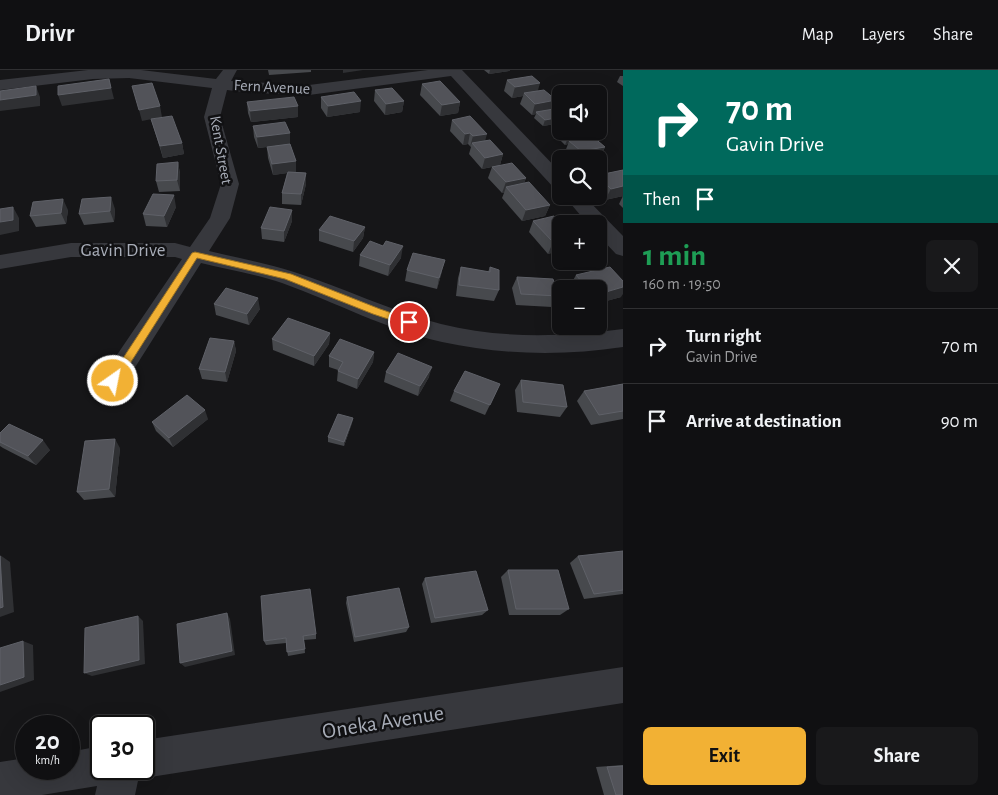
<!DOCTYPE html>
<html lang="en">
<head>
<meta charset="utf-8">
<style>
	body { margin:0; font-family:"Alegreya Sans",sans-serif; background:#19191b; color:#f1f3f6; height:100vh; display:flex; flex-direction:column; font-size:19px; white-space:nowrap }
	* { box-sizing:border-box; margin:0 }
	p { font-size:16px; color:#9c9d9f }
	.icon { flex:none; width:28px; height:28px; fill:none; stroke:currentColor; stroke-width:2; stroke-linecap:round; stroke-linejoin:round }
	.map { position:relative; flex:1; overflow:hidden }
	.side { display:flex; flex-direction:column; background:#101012; width:375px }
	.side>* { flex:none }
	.top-card { background:#00695c; color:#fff; overflow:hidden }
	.controls { position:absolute; left:552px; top:15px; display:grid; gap:10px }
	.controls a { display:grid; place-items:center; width:55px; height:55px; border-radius:8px; background:#101012; box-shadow:0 5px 20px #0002,0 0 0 1px #303032; font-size:25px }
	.speed { position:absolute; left:15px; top:645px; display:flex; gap:10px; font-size:25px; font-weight:700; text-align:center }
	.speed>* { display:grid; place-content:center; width:65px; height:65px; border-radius:50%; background:#101012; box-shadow:0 5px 20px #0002,0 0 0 1px #303032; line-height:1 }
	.speed small { font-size:12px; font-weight:400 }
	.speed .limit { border:2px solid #111; border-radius:8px; background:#fff; color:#111 }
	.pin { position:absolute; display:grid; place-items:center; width:42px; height:42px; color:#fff; margin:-21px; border:2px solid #fff; border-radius:50%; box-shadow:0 1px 5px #0007 }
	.me { position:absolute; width:55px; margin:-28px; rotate:33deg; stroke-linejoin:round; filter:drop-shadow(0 0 4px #0008) }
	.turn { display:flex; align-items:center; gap:18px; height:105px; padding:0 20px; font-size:22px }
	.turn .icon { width:65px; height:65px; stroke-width:2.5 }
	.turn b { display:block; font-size:35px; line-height:42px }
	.then { display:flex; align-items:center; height:48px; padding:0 20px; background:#0003; gap:10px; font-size:19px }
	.round { display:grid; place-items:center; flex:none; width:52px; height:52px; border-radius:8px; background:#19191b }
	.overview { display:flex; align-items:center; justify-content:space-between; height:85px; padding:0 20px }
	h1 { font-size:30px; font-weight:600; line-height:38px; color:#1e9e55 }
	.cta { display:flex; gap:10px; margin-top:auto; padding:10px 20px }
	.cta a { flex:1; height:58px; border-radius:8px; background:#f2b134; color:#111; font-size:20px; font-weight:600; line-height:58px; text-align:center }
	.cta a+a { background:#19191b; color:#f1f3f6 }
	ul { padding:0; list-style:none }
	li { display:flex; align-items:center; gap:15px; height:75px; padding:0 20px; border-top:1px solid #303032 }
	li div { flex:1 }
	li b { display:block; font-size:19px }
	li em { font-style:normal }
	header { display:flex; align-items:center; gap:30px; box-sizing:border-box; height:70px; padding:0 25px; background:#101012; border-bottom:1px solid #303032 }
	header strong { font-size:24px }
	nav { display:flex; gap:28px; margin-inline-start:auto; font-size:18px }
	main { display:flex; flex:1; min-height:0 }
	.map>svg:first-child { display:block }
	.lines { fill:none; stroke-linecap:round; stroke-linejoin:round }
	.minor { fill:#37383d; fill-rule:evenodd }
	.wall { fill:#47494d }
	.shaded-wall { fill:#2f3033 }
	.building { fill:#525359; stroke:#5f6168 }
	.route { fill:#f2b134; stroke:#9d7322 }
	.labels { text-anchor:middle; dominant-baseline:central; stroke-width:5; stroke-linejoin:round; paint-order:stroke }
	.far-street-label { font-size:16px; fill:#a8adb8; stroke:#111113 }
	.street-label { font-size:19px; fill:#a8adb8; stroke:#111113 }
	.near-street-label { font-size:22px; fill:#a8adb8; stroke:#111113 }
</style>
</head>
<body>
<header>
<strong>Drivr</strong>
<nav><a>Map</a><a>Layers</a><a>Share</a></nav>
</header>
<main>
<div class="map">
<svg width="623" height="725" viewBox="0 0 623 725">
	<rect width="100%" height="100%" fill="#161618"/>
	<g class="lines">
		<g class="minor">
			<path d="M88,0H141L216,9L223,0H237L231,11L309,15L428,0H462L561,103V120L554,118L451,6L309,25L251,23L227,20L220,47L239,114L230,148L209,181C237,188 267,193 294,202C344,218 391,241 441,254C500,269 564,267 623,259V277C563,286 502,285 442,272C387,260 335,232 282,213C256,204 228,200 201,193L122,318L113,321L104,318L100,311L104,304L182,189L175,187H71L0,199V185L71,173H175L190,177L210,148L221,114L204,47L212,18L129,8L93,9L0,20V10Z"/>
			<path d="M564,126H584L623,166V186L616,184L599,166V154H588Z"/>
			<path d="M623,597V633L144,708L139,706L135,725H95L97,716L42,725H0V692L26,688V699H69V682L101,676V699H144V670Z"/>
		</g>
	</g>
	<g class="wall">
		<path d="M268,0H311V2L269,5Z"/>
		<path d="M484,0H510L509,1L489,4Z"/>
		<path d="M620,6H623V16L617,12Z"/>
		<path d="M507,10L538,21L553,40L561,53L543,56L534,48L536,44L532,45L520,34L523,26L512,28L504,21Z"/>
		<path d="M422,14L460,32L458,43L440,46L420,25Z"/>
		<path d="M375,20L404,31L402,42L385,45L374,31Z"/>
		<path d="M321,27L360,42L327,47L321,38Z"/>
		<path d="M247,32L298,36V47L251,52L248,43Z"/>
		<path d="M151,49L182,73L184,84L163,88Z"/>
		<path d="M452,50L485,71L503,84L500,95L526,108L524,113L550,135L545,146L522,151L502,128L504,123H502L488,108L492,97L482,99L469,84L471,77L468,74L463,75L450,61Z"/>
		<path d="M561,53V61H599L607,57L602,68L596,69L605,77L600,88L572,89L565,82L568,74L565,75L555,65L559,54Z"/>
		<path d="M253,56L290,74L296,91V102L306,103V114L301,135L282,134V123L287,103L273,105L268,88L267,77L258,78L254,67Z"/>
		<path d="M178,92L180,104V121L159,122L156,111Z"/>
		<path d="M623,100V138L619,134L623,126L605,130L599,124V105Z"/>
		<path d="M176,137L167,157L146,156L143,144Z"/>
		<path d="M115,139L114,152L84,155L79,144Z"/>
		<path d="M68,140L66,154L36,157L30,146Z"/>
		<path d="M292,140V151L284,172L262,169L261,158Z"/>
		<path d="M533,151L561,154V180L548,184L529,162Z"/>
		<path d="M365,157L363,168L353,182L319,171V160Z"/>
		<path d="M383,176L401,188L388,206L359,196L360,185Z"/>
		<path d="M461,197L488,202L490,197L499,220L494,231L456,226L458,208Z"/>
		<path d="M407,200L442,201L437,219L405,211Z"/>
		<path d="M576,205L621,227L599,233V219H572L570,216Z"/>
		<path d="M517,207L558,226L552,237L516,235L512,218Z"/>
		<path d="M214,234L260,239L249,255L216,245Z"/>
		<path d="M330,263L329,274L314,296L273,280L272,269Z"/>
		<path d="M234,271L236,281L227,312L202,309L199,299Z"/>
		<path d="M374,282L373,292L357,319L337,311L338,300L329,297V286Z"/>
		<path d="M386,302L429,307L418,326L384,312Z"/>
		<path d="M521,310L567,337L560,347L517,342L515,320Z"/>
		<path d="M500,314L485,345L450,331L454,321Z"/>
		<path d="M623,314V349L591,355L577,331L584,321Z"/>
		<path d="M353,348L352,353L344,376L328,372V367Z"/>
		<path d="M208,349L173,377L156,361L152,352Z"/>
		<path d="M0,363L50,380L36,395L3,378L0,376Z"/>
		<path d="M120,378L115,427L84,430L77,422Z"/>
		<path d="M623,481V524L584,529L570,493L578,486Z"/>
		<path d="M508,500L569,539L560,545H509L501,507Z"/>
		<path d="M425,508L488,540L482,545L431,553L422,514Z"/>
		<path d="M347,527L409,557L406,562L354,572L346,533Z"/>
		<path d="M316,564V569L304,570L305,583L288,586L286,573L266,575L264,571Z"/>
		<path d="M623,695V725H604L596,697Z"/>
	</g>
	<g class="shaded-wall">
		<path d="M343,0H363L343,3Z"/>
		<path d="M490,0H510L509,1L489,4Z"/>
		<path d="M109,9L114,29L62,36L58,25Z"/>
		<path d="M540,13L537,24L524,23L523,26L512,28L515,17Z"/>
		<path d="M36,16L40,27V36L0,41V30Z"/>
		<path d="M556,30L552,41L536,42V44L532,45L535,34Z"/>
		<path d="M361,31L360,42L327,47L328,36Z"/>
		<path d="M404,31L402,42L385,45L386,34Z"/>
		<path d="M460,32L458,43L440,46L442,35Z"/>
		<path d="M160,36L162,47L142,51L139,40Z"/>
		<path d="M298,36V47L251,52L250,41Z"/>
		<path d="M561,47V53L543,56L545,50Z"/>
		<path d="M607,57L602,68L572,73L569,71L568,74L565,75L570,63L583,61H599V59Z"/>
		<path d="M290,63V74L258,78L257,67Z"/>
		<path d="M470,63L468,74L463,75L465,64Z"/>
		<path d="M487,64L484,75L472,73L470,77L473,66Z"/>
		<path d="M182,73L184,84L163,88L160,76Z"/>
		<path d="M605,77L600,88L578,89L581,81Z"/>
		<path d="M503,84L500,95L482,99L485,88Z"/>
		<path d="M296,91V102L273,105L272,94Z"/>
		<path d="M178,92L180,104V121L177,110Z"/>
		<path d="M306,103V114L301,135V124Z"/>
		<path d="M526,108L522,119L506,117L504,123H502L506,112Z"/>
		<path d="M623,116V126L605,130L611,119Z"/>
		<path d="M174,125L176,137L167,157L164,146Z"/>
		<path d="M111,127L115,139L114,152L110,141Z"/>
		<path d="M63,129L68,140L66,154L61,143Z"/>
		<path d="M550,135L545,146L522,151L526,140Z"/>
		<path d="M13,137L19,148V161L0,165V152Z"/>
		<path d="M292,140V151L284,172V161Z"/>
		<path d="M365,157L363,168L353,182L354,171Z"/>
		<path d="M561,171V180L548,184L553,172Z"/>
		<path d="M403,176L401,188L388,206L390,195Z"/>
		<path d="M445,190L442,201L437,219L439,208Z"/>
		<path d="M623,217V224L621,227L599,233V224Z"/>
		<path d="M258,228L260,239L249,255L247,244Z"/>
		<path d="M330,263L329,274L314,296V286Z"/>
		<path d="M234,271L236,281L227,312L225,302Z"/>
		<path d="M374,282L373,292L357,319L358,309Z"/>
		<path d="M432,297L429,307L418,326L420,316Z"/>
		<path d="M205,340L208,349L173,377L169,368Z"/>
		<path d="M353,348L352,353L344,376V372Z"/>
		<path d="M115,369L120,378L115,427L109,419Z"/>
		<path d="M43,370L50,380L36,395L28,386Z"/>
		<path d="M0,485L10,492L14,542L0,547Z"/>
		<path d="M227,543L230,549L235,585L185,597L180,593Z"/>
		<path d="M138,546L143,551L145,594L92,606L84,603Z"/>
		<path d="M23,571L33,575L34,610L0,622V615Z"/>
	</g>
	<g class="building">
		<path d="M532,6L540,13L515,17L507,10Z"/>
		<path d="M109,9L111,18L58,25V16Z"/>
		<path d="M440,11L460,32L442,35L422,14Z"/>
		<path d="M152,13L160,36L139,40L132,16Z"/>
		<path d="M36,16V25L0,30V21Z"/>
		<path d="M392,18L404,31L386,34L375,20Z"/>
		<path d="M544,20L556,30L535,34L524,23Z"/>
		<path d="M354,22L361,31L328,36L321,27Z"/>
		<path d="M294,27L298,36L250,41L247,32Z"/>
		<path d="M554,39L561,46V47L545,50L536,42Z"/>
		<path d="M172,46L182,73L160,76L151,49Z"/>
		<path d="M470,46L487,64L473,66L470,63L465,64L452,50Z"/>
		<path d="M599,50L607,57L599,59Z"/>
		<path d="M285,52L290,63L257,67L253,56Z"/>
		<path d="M567,61H583L570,63Z"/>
		<path d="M592,66L605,77L581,81L569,71Z"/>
		<path d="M490,70L503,84L485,88L472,73Z"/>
		<path d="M290,74L296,91L272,94L267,77Z"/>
		<path d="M178,92L177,110L156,111L157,94Z"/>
		<path d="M512,93L526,108L506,112L492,97Z"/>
		<path d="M623,100V116L611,119L599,107V105Z"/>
		<path d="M288,102L306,103L301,124L282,123Z"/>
		<path d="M529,112L550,135L526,140L506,117Z"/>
		<path d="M153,124L174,125L164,146L143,144Z"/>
		<path d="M111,127L110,141L79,144L82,129Z"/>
		<path d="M63,129L61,143L30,146L33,132Z"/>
		<path d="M13,137V150L0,152V139Z"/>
		<path d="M270,137L292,140L284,161L261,158Z"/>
		<path d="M330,146L365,157L354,171L319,160Z"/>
		<path d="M554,146L561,154V171L553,172L533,151Z"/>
		<path d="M370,171L383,176L386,171L403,176L390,195L360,185Z"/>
		<path d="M413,183L445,190L439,208L407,200Z"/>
		<path d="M461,197L490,202V197L499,200V220L459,215Z"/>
		<path d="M610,197L623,211V217L599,224V219H588L576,205Z"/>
		<path d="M517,207L553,209L558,226L521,224Z"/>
		<path d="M226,218L258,228L247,244L214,234Z"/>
		<path d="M288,248L330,263L314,286L272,269Z"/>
		<path d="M210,268L234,271L225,302L199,299Z"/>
		<path d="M340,269L374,282L358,309L338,301L343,292L329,286Z"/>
		<path d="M398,283L432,297L420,316L386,302Z"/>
		<path d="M465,301L500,314L490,335L454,321Z"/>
		<path d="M521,310L563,315L567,337L523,332Z"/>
		<path d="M623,314V341L599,345L584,321Z"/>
		<path d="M187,325L205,340L169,368L152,352Z"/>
		<path d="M338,344L353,348L344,372L328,367Z"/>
		<path d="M9,354L43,370L28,386L0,372V363Z"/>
		<path d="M115,369L109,419L77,422L85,371Z"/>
		<path d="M623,481V520L594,524L578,486Z"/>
		<path d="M0,486L3,537L0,538Z"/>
		<path d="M508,500H558L569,539H516Z"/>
		<path d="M476,501L488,540L435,548L425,508Z"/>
		<path d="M399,518L409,557L355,567L347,527Z"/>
		<path d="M310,519L316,564L303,566L305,579L287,582L286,568L264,571L261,526Z"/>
		<path d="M227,543L232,581L180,593L177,554Z"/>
		<path d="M138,546L139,590L84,603L85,558Z"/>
		<path d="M23,571L24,607L0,615V578Z"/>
		<path d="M623,696V725H616L607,697Z"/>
	</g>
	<path class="route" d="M195,182L291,204L380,239L412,250L414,252L409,256L373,244L285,209L197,188L117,314H110L108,311L110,308L192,183Z"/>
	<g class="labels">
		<g class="far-street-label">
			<text transform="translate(272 17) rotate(3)">Fern Avenue</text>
			<text transform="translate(221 80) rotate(80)">Kent Street</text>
		</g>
		<g class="street-label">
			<text x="123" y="180">Gavin Drive</text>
		</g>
		<g class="near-street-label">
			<text transform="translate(383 652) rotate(-9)">Oneka Avenue</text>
		</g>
	</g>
</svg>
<div class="controls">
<a><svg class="icon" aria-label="sound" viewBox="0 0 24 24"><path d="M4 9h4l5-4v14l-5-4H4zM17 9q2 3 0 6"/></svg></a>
<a><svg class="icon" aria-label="search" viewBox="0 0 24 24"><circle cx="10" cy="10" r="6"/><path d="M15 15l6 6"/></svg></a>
<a>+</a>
<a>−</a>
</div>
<div class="speed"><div>20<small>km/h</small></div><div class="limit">30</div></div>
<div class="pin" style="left:409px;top:252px;background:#d93025"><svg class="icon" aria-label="arrive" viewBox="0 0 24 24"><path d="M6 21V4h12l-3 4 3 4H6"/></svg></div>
<svg class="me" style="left:113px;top:311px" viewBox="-20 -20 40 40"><circle r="17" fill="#f2b134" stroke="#fff" stroke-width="3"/><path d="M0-11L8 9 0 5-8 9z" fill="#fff"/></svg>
</div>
<section class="side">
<div class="top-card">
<div class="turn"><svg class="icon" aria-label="right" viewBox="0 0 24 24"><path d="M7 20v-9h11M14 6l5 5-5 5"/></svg><div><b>70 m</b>Gavin Drive</div></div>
<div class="then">Then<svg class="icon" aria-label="arrive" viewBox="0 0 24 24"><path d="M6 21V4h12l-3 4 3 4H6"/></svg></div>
</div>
<div class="overview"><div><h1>1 min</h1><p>160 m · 19:50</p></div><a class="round"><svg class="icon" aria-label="close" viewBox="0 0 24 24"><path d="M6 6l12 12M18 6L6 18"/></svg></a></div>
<ul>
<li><svg class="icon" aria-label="right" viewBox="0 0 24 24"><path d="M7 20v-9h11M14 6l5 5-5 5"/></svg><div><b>Turn right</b><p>Gavin Drive</p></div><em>70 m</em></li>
<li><svg class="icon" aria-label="arrive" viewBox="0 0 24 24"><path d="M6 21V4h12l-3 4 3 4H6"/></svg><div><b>Arrive at destination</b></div><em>90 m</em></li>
</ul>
<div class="cta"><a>Exit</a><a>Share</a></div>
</section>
</main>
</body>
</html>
